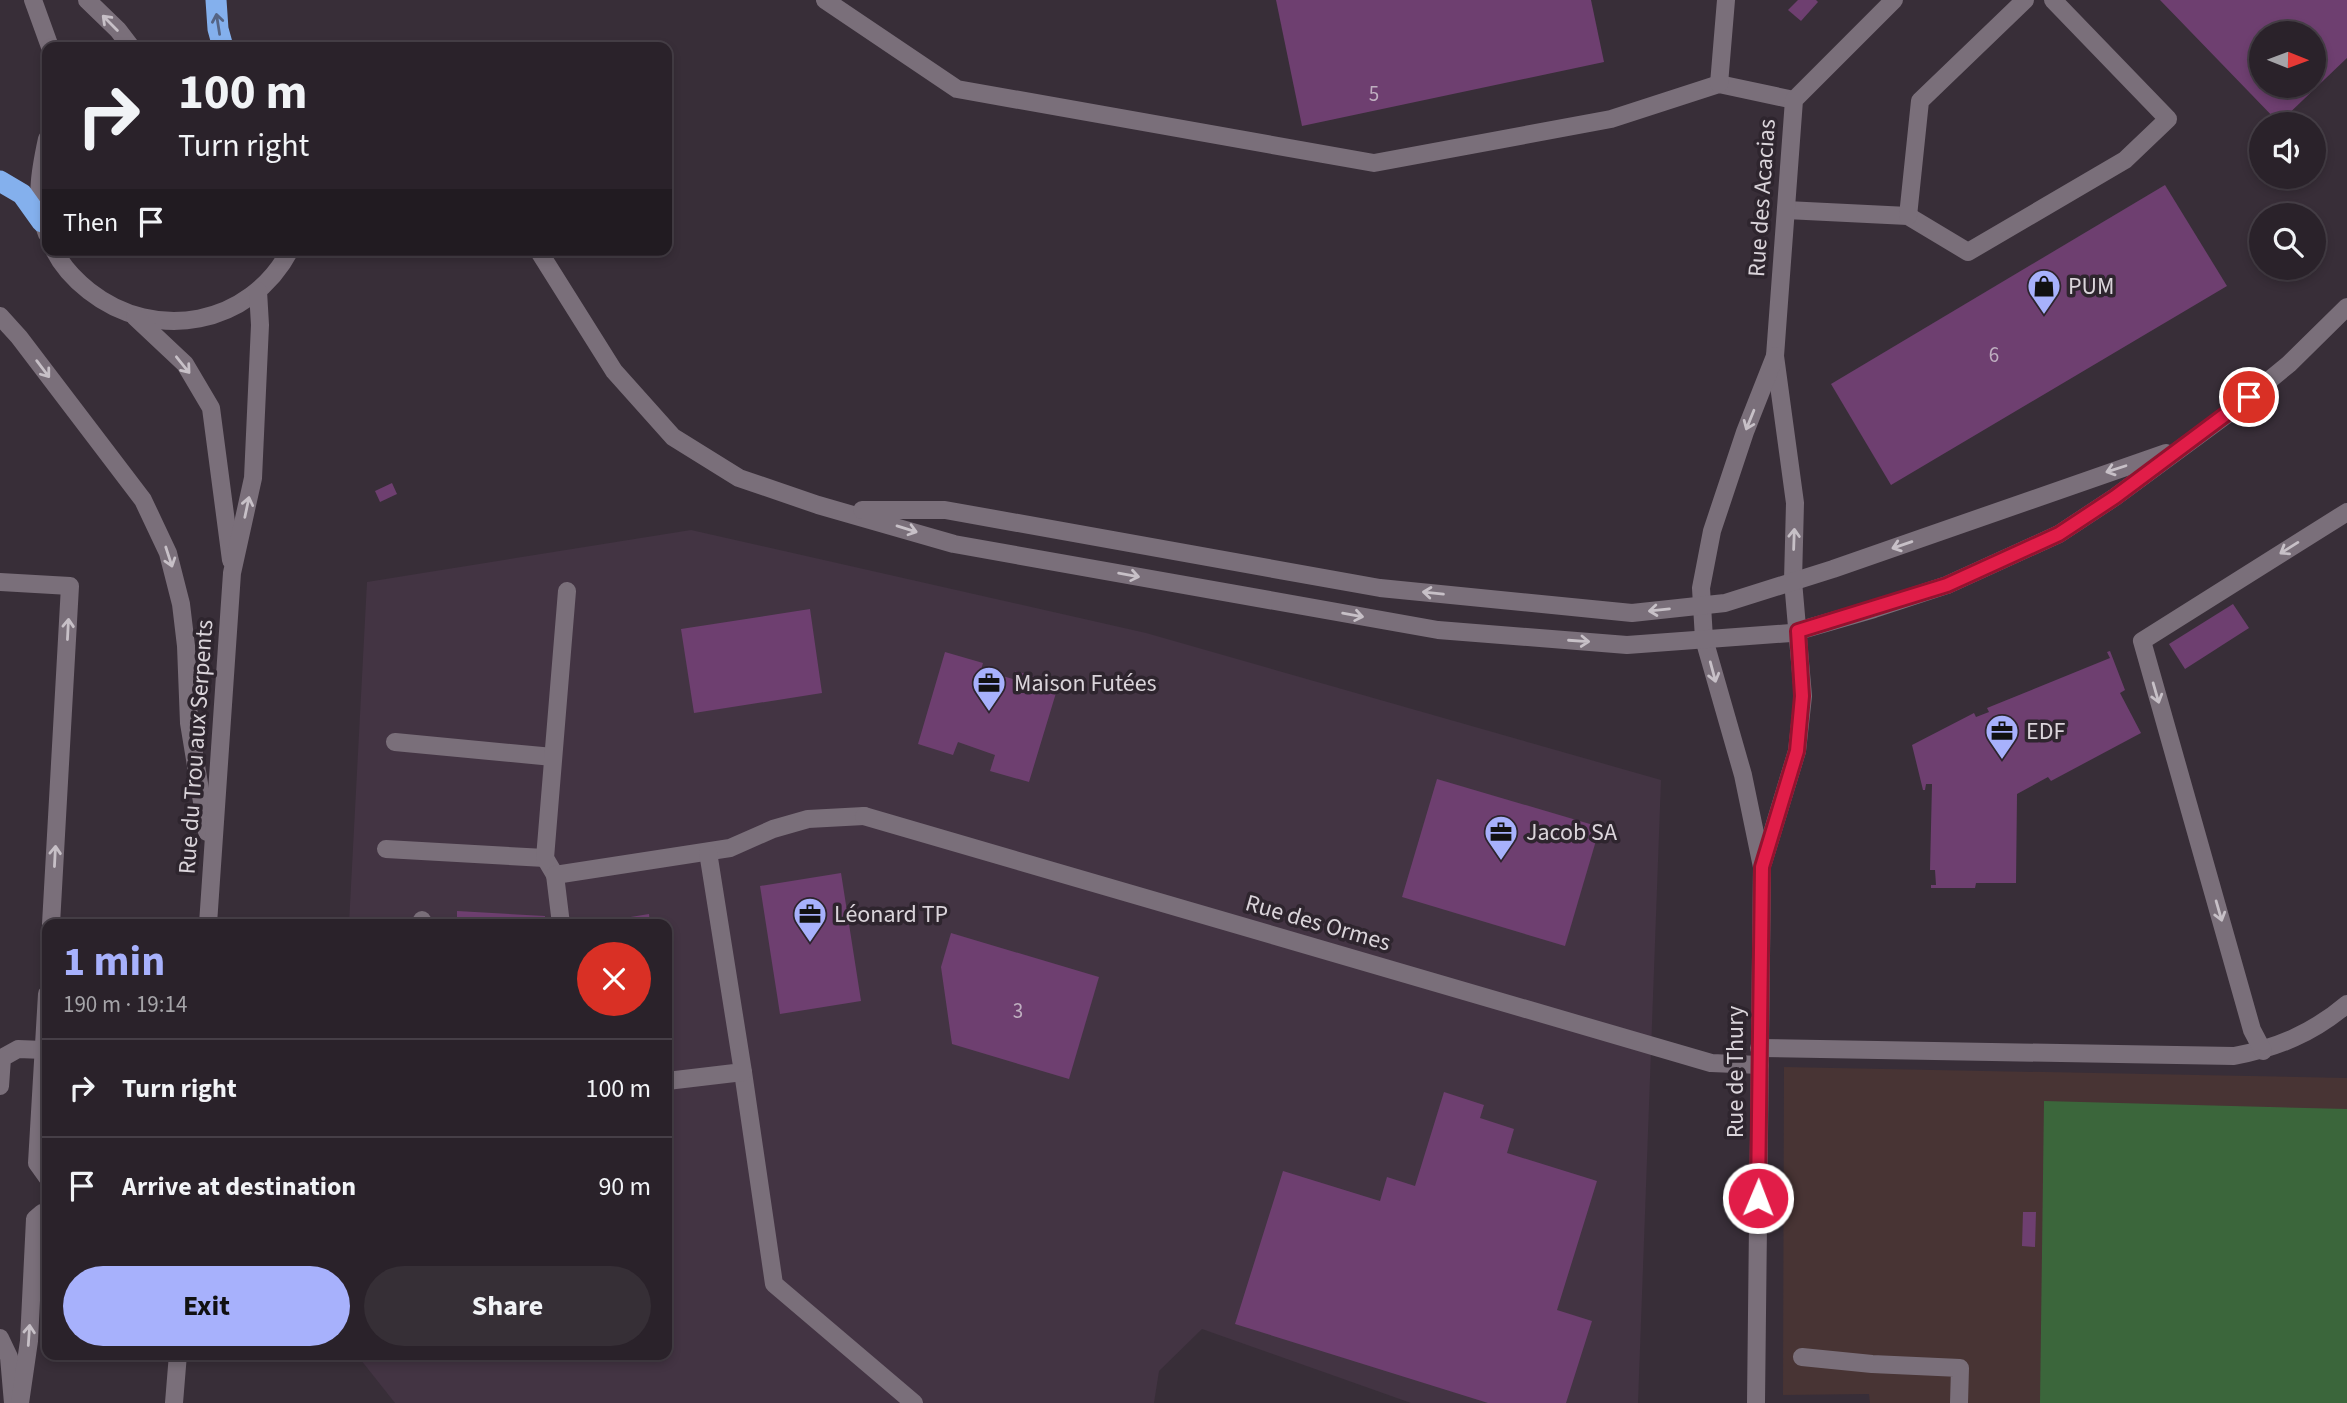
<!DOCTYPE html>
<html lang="en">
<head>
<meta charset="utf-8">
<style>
	body { margin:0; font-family:"Source Sans 3",sans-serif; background:#362f36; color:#f1f3f6; height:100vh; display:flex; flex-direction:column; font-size:26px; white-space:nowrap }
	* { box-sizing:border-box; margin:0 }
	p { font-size:23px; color:#a5a4a8 }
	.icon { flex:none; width:38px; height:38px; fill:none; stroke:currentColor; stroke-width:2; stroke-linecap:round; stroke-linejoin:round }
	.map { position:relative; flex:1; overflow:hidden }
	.details { position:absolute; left:42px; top:919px; width:630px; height:441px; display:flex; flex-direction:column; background:#2a222a; border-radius:14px; box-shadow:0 4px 10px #0003,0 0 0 2px #463f47 }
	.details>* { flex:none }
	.hud { position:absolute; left:42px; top:42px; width:630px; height:214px; border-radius:14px; box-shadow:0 4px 10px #0003,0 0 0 2px #463f47; background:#2a222a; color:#f1f3f6; overflow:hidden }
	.needle { width:46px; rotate:91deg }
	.fabs { position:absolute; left:2249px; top:21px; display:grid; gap:14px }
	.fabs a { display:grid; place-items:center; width:77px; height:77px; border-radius:50%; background:#2a222a; box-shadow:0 4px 10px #0003,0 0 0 2px #463f47; font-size:35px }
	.pin { position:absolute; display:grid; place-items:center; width:60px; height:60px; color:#fff; margin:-30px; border:4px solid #fff; border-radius:50%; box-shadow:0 2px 7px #0007 }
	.me { position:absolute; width:77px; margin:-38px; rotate:1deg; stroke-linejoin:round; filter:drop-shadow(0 0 5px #0008) }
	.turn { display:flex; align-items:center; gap:24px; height:147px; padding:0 21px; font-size:32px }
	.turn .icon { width:91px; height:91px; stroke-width:2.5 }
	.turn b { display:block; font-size:49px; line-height:60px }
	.then { display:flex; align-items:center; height:66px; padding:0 21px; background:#0003; gap:14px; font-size:26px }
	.round { display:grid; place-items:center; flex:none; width:74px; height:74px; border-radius:37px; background:#362f36 }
	.overview { display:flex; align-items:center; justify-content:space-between; height:119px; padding:0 21px }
	h1 { font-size:42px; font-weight:700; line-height:52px; color:#a7b1fc }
	.action { display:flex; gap:14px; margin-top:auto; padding:14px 21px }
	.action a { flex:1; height:80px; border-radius:42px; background:#a7b1fc; color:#111; font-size:28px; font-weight:700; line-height:80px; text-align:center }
	.action a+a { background:#362f36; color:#f1f3f6 }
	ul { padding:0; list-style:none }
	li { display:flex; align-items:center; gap:21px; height:98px; padding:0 21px; border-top:2px solid #463f47 }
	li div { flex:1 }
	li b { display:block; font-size:26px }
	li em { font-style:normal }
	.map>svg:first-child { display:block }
	.built { fill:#433443 }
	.industrial { fill:#483434 }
	.green { fill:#3b663b }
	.building { fill:#6e3f70; fill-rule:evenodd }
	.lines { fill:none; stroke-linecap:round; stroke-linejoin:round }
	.lane { stroke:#7a6f7a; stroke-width:18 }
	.street { stroke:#7a6f7a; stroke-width:18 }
	.secondary { stroke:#7a6f7a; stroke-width:18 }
	.highway { stroke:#84b0ed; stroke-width:21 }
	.oneway { stroke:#c7c0c7 }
	.oneway2 { stroke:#556484 }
	.route-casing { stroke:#92132f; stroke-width:18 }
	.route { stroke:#e11d48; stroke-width:12 }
	.labels { text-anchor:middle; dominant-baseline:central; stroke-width:7; stroke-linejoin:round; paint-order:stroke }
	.number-label { font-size:21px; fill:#bfafc0 }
	.street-label { font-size:24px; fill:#dad4da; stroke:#2e252e }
	.poi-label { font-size:24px; fill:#dad4da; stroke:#2e252e; text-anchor:start }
</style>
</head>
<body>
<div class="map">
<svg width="2347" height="1403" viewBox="0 0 2347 1403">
	<rect width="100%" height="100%" fill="#382e38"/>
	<path class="built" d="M691,530L1146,633L1661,780L1638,1403H1411L1202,1329L1159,1371L1154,1403H395L357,1355L667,1354V924H349L367,582Z"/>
	<path class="industrial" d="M1784,1067L2347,1078V1403H1870L1869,1394L1783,1395Z"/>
	<path class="green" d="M2044,1101L2347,1109V1403H2040Z"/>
	<g class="building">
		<path d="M1276,0H1591L1604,62L1302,126Z"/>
		<path d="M1798,0H1816L1818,2L1801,21L1788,10Z"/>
		<path d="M2160,0H2347V58L2279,123ZM2261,33H2314V86H2261Z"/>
		<path d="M2165,185L2227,286L1891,485L1831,384Z"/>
		<path d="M392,483L397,494L380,502L375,491Z"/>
		<path d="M2233,604L2249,628L2185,669L2169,644Z"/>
		<path d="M810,609L822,693L694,713L681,629Z"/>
		<path d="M2110,651L2125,690L2120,693L2141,733L2051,781L2048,777L2017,794L2016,883H1976L1975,888H1931V885H1936L1935,870H1930L1932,784H1926L1925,790H1923L1912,745L1974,713L1976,717L1989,712L1987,708L2110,658L2107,652Z"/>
		<path d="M945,652L983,663L981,670L1013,679L1015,671L1059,683L1029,782L990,771L995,755L958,742L953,755L918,744Z"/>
		<path d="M1437,779L1600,827L1565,946L1402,897Z"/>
		<path d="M841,873L861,1001L780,1014L760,886Z"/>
		<path d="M457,911L545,916V924H457Z"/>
		<path d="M649,914L650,924H594V923Z"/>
		<path d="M951,933L1099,977L1069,1079L952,1044L941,967Z"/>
		<path d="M1444,1092L1484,1105L1480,1118L1514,1129L1507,1153L1597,1181L1557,1310L1592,1321L1566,1403H1488L1235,1324L1283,1171L1380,1201L1387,1177L1415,1186Z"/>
		<path d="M2023,1212H2036L2035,1247L2022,1246Z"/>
	</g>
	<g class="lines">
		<g class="lane">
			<path d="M825,0L957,89L1374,163L1611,119L1719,84L1794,100"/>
			<path d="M1719,84L1726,0"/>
			<path d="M1786,210L1908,216L1968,252L2125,160L2168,119L2053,0"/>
			<path d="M1908,216L1920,101L2025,0"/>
			<path d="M0,582L70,586L51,924"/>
			<path d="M395,742L553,757"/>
			<path d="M386,849L545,858"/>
			<path d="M555,875L545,858L567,591"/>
			<path d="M422,924V920"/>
			<path d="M561,924L555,875L730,848L773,829L808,819L864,816"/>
			<path d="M47,994L37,1163L47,1177"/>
			<path d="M1759,1048L2234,1056C2277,1048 2313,1033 2347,1004"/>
			<path d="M2263,1051L2252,1030L2142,641L2347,512"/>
			<path d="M743,1072L774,1284L914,1403"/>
			<path d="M667,1081L743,1072L708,852"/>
			<path d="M0,1086L2,1058L18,1049L44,1050"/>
			<path d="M0,1338L9,1357L13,1403"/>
			<path d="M1802,1357L1872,1364L1960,1368L1959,1403"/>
			<path d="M20,1403L29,1341L35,1219L42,1213H47"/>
		</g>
		<g class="street">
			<path d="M864,816L1711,1063L1760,1065"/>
			<path d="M1763,863L1797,751L1803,696L1793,581L1795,503L1775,356L1794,100L1894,0"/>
			<path d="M1756,1403L1762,867L1743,775L1704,639L1701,588L1712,531L1745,432L1775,356"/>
		</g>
		<g class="secondary">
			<path d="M33,0L50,47"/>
			<path d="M87,0L118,30L131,47"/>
			<path d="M47,139C40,171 34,203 47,234"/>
			<path d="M54,250C62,266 75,280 89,291C155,343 250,326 290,250"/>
			<path d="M538,250L614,371L673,437L739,478L818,505L954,544L1438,630L1627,645L1791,633L1874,609L1947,585L2059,534L2115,497L2233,410L2289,364L2347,307"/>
			<path d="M0,316L19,337L143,500L168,553L181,604L186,646L189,723L207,832"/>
			<path d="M135,317L185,364L211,408L231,560"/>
			<path d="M862,510H945L1380,588L1632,613L1725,603L1833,569L2166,453"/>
			<path d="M208,924L232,573L253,478L260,325L258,291"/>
			<path d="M174,1403L178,1354"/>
		</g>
		<g class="highway">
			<path d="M216,0L218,29L223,47"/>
			<path d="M0,181L22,194L42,222"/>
		</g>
	</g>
	<defs><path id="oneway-shaft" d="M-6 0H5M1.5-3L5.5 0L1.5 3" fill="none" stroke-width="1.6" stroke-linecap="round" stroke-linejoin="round" transform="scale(1.75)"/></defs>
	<g class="oneway">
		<use href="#oneway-shaft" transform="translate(110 23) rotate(-135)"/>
		<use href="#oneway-shaft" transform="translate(183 365) rotate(51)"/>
		<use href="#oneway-shaft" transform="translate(43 369) rotate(53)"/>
		<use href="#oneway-shaft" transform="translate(1750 420) rotate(112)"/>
		<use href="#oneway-shaft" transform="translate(2116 469) rotate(162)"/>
		<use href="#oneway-shaft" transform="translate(247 507) rotate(-78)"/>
		<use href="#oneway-shaft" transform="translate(907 529) rotate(17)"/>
		<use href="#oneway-shaft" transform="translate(1794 539) rotate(-88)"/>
		<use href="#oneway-shaft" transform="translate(1902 545) rotate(161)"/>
		<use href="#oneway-shaft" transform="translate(2289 548) rotate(148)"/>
		<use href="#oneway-shaft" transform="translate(169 557) rotate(72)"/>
		<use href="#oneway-shaft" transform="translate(1129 575) rotate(10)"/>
		<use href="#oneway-shaft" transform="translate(1433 593) rotate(-174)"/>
		<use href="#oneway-shaft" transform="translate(1659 610) rotate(174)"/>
		<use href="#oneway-shaft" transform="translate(1353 615) rotate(10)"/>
		<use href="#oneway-shaft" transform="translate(68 629) rotate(-87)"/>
		<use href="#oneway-shaft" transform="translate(1579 641) rotate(4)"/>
		<use href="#oneway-shaft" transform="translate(1713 672) rotate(75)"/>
		<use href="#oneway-shaft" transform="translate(2156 693) rotate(74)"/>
		<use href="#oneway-shaft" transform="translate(55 856) rotate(-87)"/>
		<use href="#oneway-shaft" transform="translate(2219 911) rotate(74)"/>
		<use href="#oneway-shaft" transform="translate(29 1335) rotate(-86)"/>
	</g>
	<use class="oneway2" href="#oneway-shaft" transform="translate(218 24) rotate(-99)"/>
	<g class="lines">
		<defs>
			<path id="route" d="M1758,1198L1762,867L1797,751L1802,696L1798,631L1947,585L2059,534L2115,497L2249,397"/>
		</defs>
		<use href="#route" class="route-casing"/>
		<use href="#route" class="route"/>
	</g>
	<defs>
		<symbol id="shop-pin" viewBox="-11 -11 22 30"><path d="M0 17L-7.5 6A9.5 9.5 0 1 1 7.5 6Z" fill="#a7b1fc" stroke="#2e252e"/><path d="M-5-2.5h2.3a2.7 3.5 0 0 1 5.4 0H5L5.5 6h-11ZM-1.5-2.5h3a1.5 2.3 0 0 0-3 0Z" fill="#111"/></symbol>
		<symbol id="office-pin" viewBox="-11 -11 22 30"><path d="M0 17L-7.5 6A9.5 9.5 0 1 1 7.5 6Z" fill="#a7b1fc" stroke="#2e252e"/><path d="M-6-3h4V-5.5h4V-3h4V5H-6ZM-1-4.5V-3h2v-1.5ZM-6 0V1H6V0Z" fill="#111"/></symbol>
	</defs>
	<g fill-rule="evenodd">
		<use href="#shop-pin" x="2025" y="267" width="38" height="52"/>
		<use href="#office-pin" x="970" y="664" width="38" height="52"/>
		<use href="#office-pin" x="1983" y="712" width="38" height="52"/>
		<use href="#office-pin" x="1482" y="813" width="38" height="52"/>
		<use href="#office-pin" x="791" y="895" width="38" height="52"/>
	</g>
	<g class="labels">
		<g class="number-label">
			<text x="1374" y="94">5</text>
			<text x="1994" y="355">6</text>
			<text x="1018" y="1011">3</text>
		</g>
		<g class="street-label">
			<text transform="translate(1762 198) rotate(-86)">Rue des Acacias</text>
			<text transform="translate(196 747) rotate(-86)">Rue du Trou aux Serpents</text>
			<text transform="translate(1318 923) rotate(16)">Rue des Ormes</text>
			<text transform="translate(1735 1072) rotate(-90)">Rue de Thury</text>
		</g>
		<g class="poi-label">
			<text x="2068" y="286">PUM</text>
			<text x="1014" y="683">Maison Futées</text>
			<text x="2026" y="731">EDF</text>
			<text x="1526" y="832">Jacob SA</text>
			<text x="834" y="914">Léonard TP</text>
		</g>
	</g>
</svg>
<div class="fabs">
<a><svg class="needle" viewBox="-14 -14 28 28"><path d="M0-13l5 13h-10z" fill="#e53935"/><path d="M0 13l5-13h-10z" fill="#a5a4a8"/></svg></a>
<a><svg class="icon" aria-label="sound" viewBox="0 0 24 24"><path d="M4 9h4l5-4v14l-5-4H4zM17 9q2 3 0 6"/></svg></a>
<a><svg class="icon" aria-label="search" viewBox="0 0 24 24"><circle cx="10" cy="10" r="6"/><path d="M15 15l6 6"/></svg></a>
</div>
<div class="pin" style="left:2249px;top:397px;background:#d93025"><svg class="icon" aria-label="arrive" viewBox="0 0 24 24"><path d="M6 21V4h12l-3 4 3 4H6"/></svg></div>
<svg class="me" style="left:1758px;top:1198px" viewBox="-20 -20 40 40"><circle r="17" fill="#e11d48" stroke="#fff" stroke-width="3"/><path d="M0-11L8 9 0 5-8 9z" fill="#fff"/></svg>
<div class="hud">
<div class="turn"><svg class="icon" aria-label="right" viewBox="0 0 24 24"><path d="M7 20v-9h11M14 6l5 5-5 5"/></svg><div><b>100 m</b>Turn right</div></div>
<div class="then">Then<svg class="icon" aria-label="arrive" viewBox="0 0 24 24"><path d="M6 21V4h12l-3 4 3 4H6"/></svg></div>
</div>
<section class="details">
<div class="overview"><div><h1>1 min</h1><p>190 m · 19:14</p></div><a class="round" style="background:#d93025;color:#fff"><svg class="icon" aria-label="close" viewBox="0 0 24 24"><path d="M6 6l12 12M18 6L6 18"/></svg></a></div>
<ul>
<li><svg class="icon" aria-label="right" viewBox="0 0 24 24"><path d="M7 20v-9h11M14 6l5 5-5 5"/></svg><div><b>Turn right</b></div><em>100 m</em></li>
<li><svg class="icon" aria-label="arrive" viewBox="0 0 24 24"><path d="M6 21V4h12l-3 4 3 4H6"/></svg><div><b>Arrive at destination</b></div><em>90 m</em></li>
</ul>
<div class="action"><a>Exit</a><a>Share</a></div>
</section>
</div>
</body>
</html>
